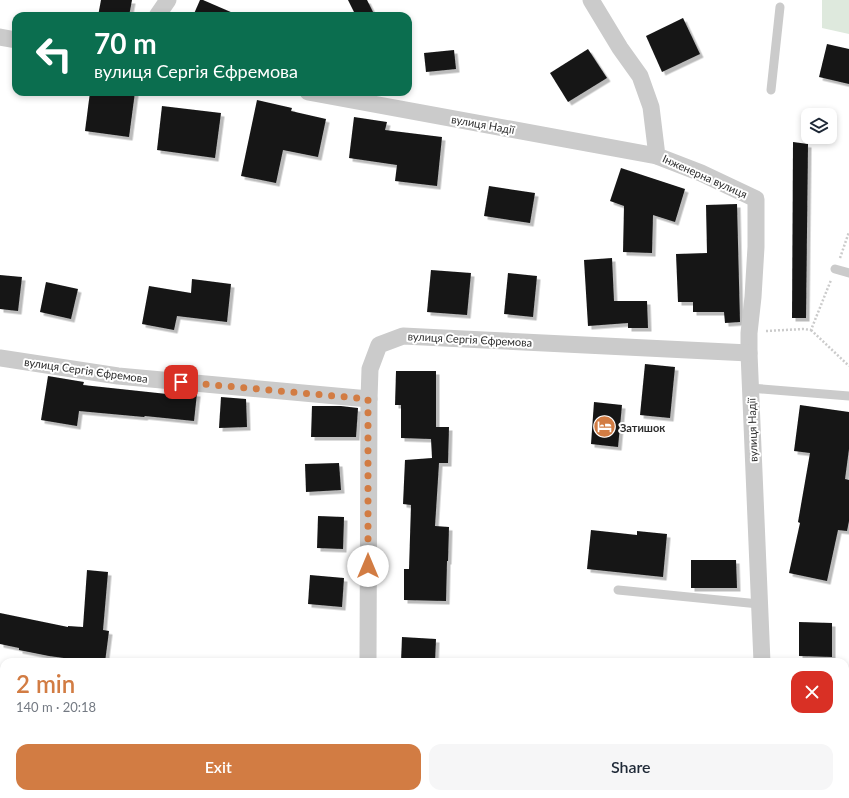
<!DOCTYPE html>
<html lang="en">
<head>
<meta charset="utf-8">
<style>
	body { margin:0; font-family:Lato,sans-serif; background:#f6f6f7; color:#1f2937; height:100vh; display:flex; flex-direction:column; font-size:15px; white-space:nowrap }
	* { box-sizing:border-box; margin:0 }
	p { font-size:13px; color:#747a83 }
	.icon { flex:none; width:22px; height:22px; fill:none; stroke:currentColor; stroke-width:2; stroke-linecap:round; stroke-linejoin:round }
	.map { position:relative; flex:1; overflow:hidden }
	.side { position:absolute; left:0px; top:658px; width:849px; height:140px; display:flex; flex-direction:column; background:#fff; border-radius:12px 12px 0 0; box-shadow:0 2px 6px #0003 }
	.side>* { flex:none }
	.banner { position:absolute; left:12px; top:12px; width:400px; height:84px; border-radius:12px; box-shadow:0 2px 6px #0003; background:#0b6e4f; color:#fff; overflow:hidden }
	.fabs { position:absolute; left:801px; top:108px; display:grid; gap:8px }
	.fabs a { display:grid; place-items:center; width:36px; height:36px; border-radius:8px; background:#fff; box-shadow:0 2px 6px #0003; font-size:20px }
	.pin { position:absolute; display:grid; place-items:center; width:34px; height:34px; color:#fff; margin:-17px; border-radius:8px; box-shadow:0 2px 6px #0006 }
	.me { position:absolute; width:44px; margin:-22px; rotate:0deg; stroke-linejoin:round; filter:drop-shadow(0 0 3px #0008) }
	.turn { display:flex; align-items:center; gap:14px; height:84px; padding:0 16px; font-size:18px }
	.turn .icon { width:52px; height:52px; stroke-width:2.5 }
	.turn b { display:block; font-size:28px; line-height:34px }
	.round { display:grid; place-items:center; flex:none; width:42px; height:42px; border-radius:12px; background:#f6f6f7 }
	.summary { display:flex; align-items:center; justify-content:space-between; height:68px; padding:0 16px }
	h1 { font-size:24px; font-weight:600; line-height:30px; color:#d27c43 }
	.action { display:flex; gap:8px; margin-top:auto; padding:8px 16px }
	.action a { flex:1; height:46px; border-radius:12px; background:#d27c43; color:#fff; font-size:16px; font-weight:600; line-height:46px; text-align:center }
	.action a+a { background:#f6f6f7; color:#1f2937 }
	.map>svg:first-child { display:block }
	.green { fill:#dee9dd }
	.building { fill:#151515; filter:url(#shadow) }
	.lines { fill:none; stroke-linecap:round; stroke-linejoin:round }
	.path { stroke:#cbcbcb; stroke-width:2.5; stroke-dasharray:2 2; stroke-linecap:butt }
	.lane { stroke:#cbcbcb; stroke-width:9 }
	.street { stroke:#cbcbcb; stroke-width:17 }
	.secondary { stroke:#b8b8b8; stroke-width:22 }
	.route { stroke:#d27c43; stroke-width:7; stroke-dasharray:0 12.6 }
	.labels { text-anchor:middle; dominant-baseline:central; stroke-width:4; stroke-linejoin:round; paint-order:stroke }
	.street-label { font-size:11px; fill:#2e2e2e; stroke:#fff }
	.poi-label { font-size:11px; font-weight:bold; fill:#2e2e2e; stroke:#fff; text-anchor:start }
</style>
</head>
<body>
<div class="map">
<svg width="849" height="798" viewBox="0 0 849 798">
	<defs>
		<filter id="shadow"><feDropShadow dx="3.5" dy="3.5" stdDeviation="0" flood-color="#0004"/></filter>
	</defs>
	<rect width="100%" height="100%" fill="#fff"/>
	<path class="green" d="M822,0H849V34L822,28Z"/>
	<g class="building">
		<path d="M101,0H132L129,16H98Z"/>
		<path d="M200,0H203L240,16H193Z"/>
		<path d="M348,0H367L373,12L365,16H356Z"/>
		<path d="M683,18L700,54L662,72L646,36Z"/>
		<path d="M827,44L849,49V84L819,77Z"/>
		<path d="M588,49L607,78L568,102L550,73Z"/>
		<path d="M454,50L456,69L426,72L424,53Z"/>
		<path d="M90,92H135L129,137L85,131Z"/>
		<path d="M257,100L292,108L291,111L326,119L318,157L283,150L276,183L241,176Z"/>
		<path d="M162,106L221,113L215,158L157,150Z"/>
		<path d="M354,117L387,122L385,130L442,137L437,186L395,181L397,165L349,158Z"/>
		<path d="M793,142L808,144L806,318H792Z"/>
		<path d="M621,168L685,189L675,222L653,215L652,253L623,252L624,206L610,201Z"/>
		<path d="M489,186L535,193L530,223L484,216Z"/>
		<path d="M737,204L740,322L725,323L724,312H693V302H678L676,254L707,253L706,205Z"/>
		<path d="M612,258L614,301H647L648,328H628V323L588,326L584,260Z"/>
		<path d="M431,270L471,273L467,315L427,312Z"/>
		<path d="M508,273L537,276L533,317L504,314Z"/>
		<path d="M0,275L22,277L18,311L0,309Z"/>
		<path d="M192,279L231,284L227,322L177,316L174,330L142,324L149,286L191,293Z"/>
		<path d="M46,282L78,289L71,319L40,312Z"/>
		<path d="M645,364L675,367L670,418L640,415Z"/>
		<path d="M396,371H436V427H449L448,463H439L435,526L449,527L448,561H447L446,601L404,600V569H409L411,505L403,504L405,460L432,458L431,439L401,438V405H395Z"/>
		<path d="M48,376L84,382L83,385L167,394V391L197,393L194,421L145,416L144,417L79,411L77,426L41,420Z"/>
		<path d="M221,397L246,399L247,427L219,428Z"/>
		<path d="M594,402L622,405L618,447L591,444Z"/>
		<path d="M800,405L849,412V449L845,479L849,480V521L847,531L838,530L827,581L789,573L800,523L798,522L810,453L794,451Z"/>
		<path d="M312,406H341L358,408L356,437H311Z"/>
		<path d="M339,463L341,490L306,492L305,464Z"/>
		<path d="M318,516L344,517L343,549L317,548Z"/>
		<path d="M591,530L637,535V531L667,534L663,577L587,569Z"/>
		<path d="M691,560H736L737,588H691Z"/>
		<path d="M87,570L108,572L103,630L109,631L105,662H93L49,656L19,650V648L0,644V613L68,627V626L83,627Z"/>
		<path d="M310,575L344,578L342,607L308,604Z"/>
		<path d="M799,622L832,623V657L799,656Z"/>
		<path d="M402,637L436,639L435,662H401Z"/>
	</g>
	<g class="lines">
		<g class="path">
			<path d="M840,258L849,232"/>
			<path d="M811,330L849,366"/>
			<path d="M766,331L803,329L811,330L831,280"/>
			<path d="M0,682L4,683"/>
			<path d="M0,737L4,738"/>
			<path d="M253,794L270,798"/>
			<path d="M526,794L547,798"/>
			<path d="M739,798L740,794"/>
		</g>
		<g class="lane">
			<path d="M771,90L780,7"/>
			<path d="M835,269L849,273"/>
			<path d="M750,388L849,396"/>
			<path d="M618,590L759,604"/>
			<path d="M845,725H849"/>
		</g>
		<g class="street">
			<path d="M591,0L620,48L640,76L651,107L657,156L701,173L756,199V247L753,297L749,333V353L762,662"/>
			<path d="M157,16L168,0"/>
			<path d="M0,37L16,40"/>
			<path d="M308,92L657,156"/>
			<path d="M0,358L118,376L369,399L370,369L379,345L403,336L749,353"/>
			<path d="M368,662L369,399"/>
			<path d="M788,794L791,798"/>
		</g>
		<g class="secondary">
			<path d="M0,706L4,707"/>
			<path d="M422,794L443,798"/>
		</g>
	</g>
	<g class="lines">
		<path class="route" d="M181,382L368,399V566"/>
	</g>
	<defs>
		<symbol id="hotel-disc" viewBox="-11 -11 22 22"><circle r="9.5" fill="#d27c43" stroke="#fff"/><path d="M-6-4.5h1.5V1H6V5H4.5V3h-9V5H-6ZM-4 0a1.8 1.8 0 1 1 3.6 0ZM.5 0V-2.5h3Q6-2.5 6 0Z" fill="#fff"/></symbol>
	</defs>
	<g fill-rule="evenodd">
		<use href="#hotel-disc" x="592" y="414" width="25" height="25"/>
	</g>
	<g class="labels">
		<g class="street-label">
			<text transform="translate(483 124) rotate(10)">вулиця Надії</text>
			<text transform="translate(705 176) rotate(24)">Інженерна вулиця</text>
			<text transform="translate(470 339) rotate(3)">вулиця Сергія Єфремова</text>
			<text transform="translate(86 370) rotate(8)">вулиця Сергія Єфремова</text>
			<text transform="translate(752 430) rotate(-92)">вулиця Надії</text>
		</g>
		<g class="poi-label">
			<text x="620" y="427">Затишок</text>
		</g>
	</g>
</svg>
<div class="fabs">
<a><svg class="icon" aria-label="layers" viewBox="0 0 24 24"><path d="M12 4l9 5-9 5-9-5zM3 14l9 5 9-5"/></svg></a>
</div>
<div class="pin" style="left:181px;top:382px;background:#d93025"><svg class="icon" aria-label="arrive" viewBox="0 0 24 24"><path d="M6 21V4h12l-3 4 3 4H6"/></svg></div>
<svg class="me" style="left:368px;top:566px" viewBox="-20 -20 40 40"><circle r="19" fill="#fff"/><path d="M0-13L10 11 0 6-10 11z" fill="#d27c43"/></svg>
<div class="banner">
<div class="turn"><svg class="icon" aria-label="left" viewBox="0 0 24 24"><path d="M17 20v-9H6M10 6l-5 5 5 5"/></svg><div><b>70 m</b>вулиця Сергія Єфремова</div></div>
</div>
<section class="side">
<div class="summary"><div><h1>2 min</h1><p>140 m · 20:18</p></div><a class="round" style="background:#d93025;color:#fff"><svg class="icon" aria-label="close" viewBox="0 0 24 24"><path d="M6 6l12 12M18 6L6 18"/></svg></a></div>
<div class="action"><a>Exit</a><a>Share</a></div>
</section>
</div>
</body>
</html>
